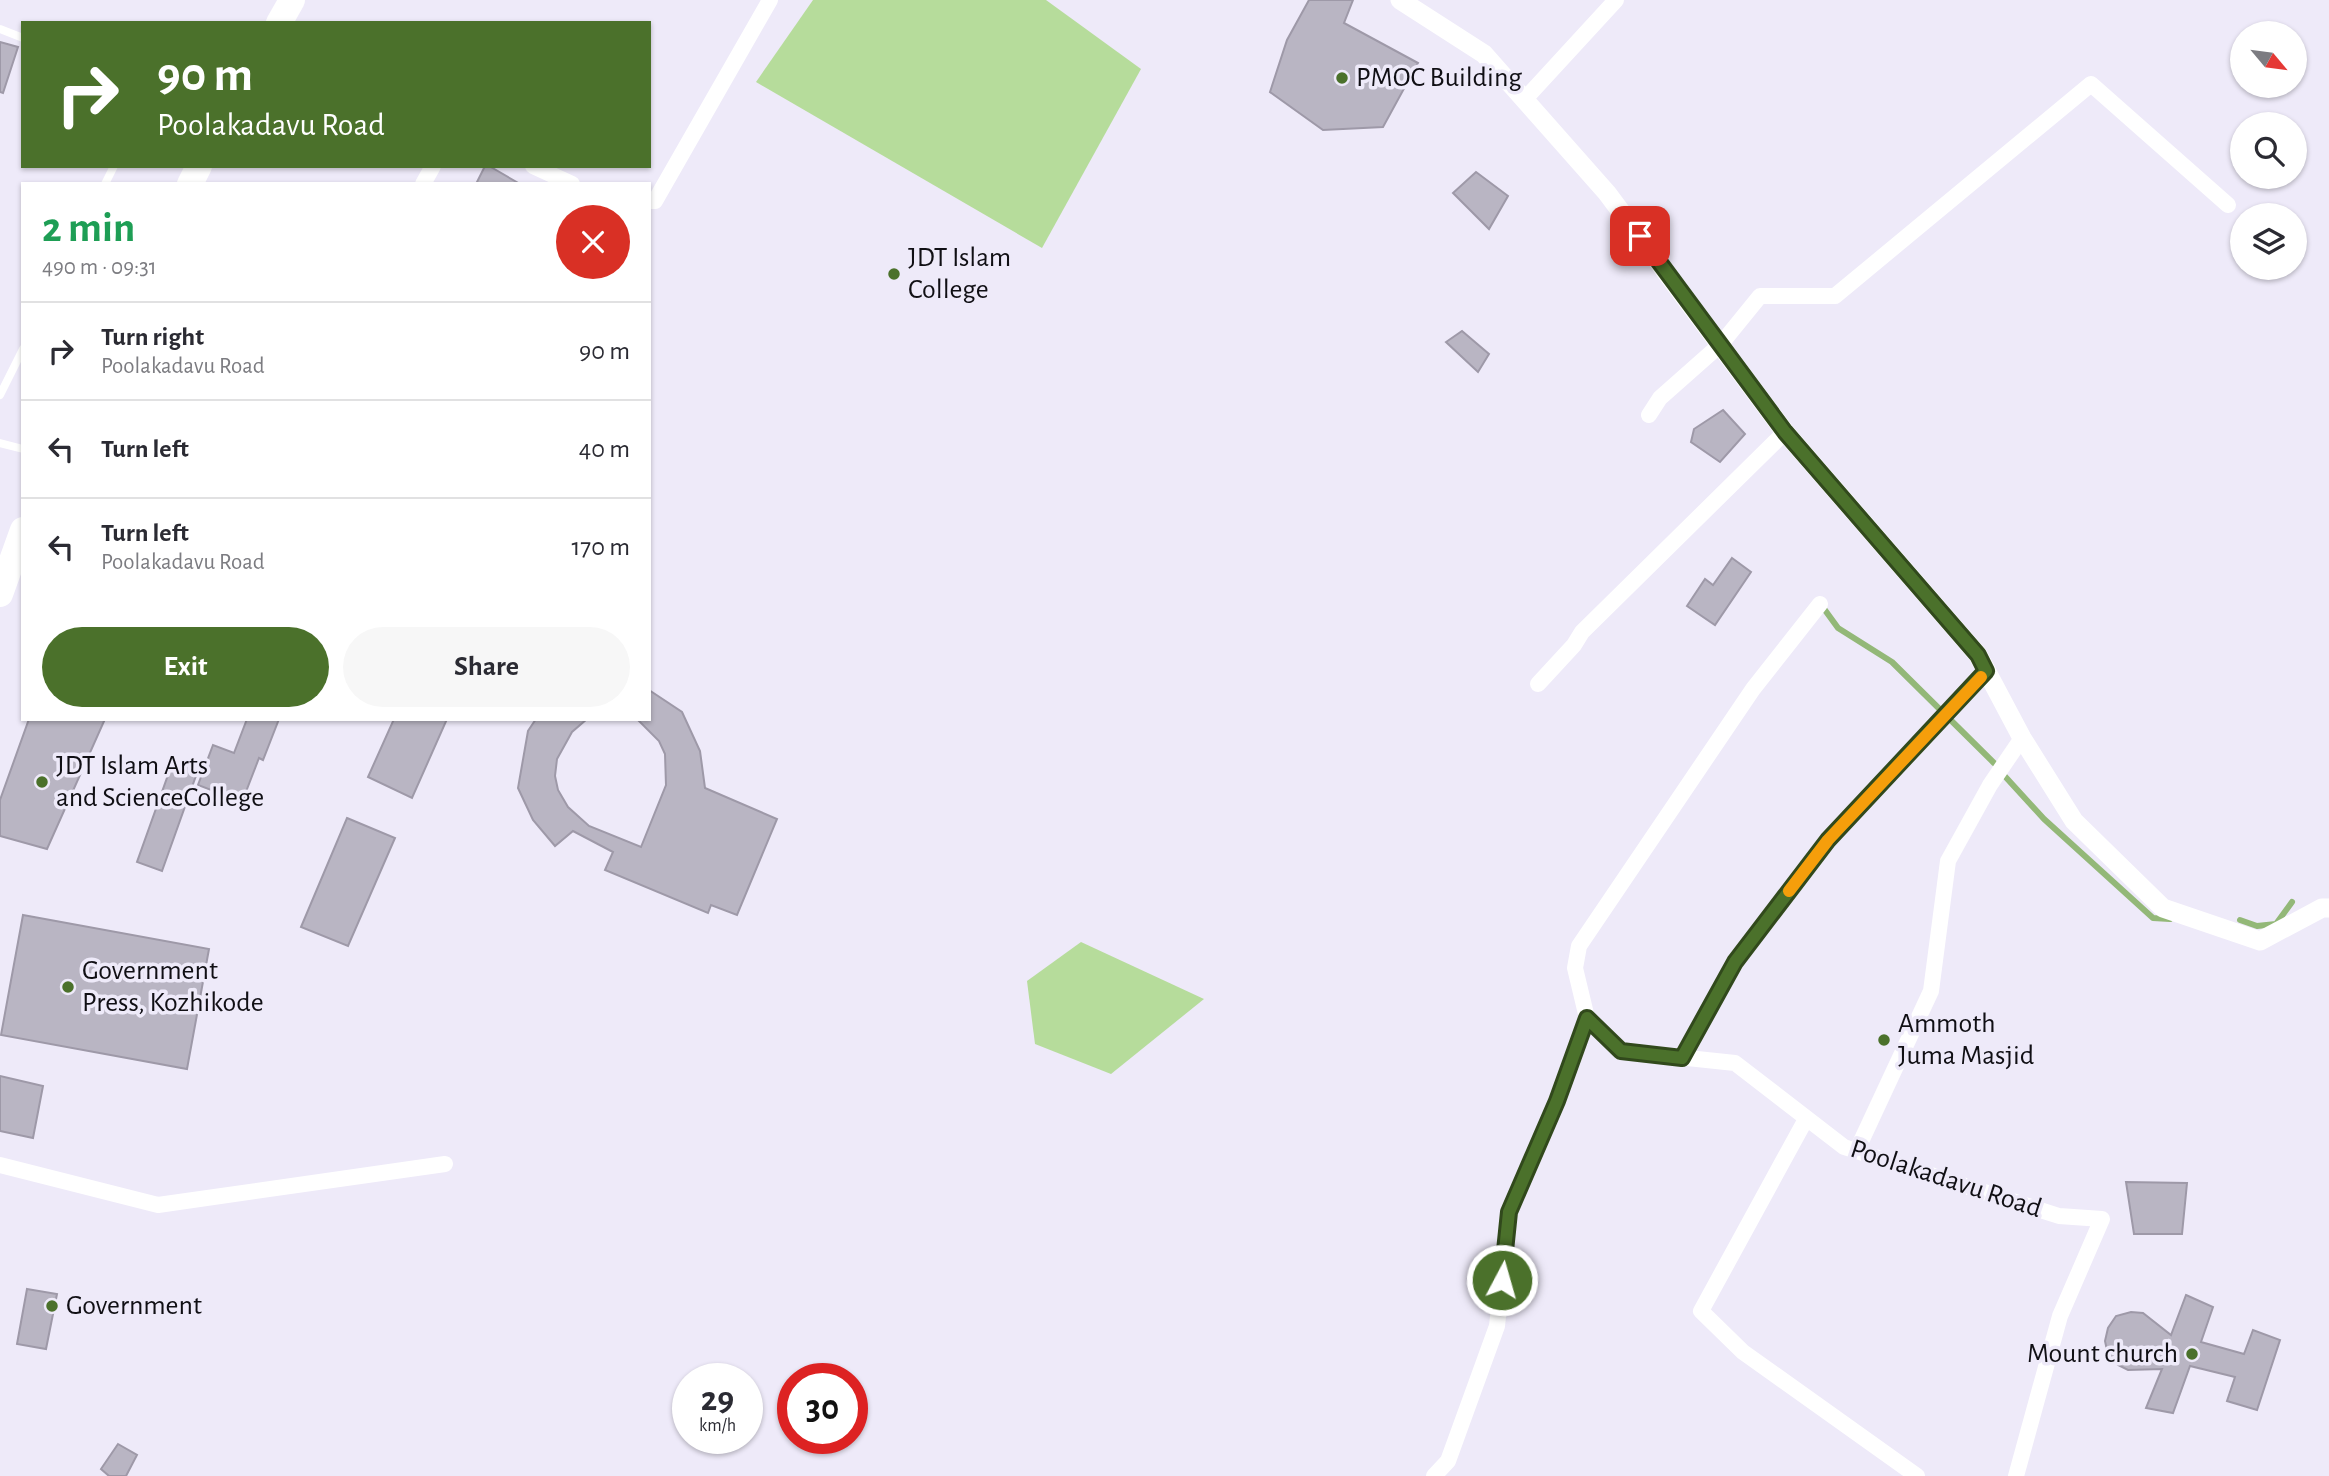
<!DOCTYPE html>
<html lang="en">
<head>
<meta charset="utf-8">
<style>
	body { margin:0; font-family:"Alegreya Sans",sans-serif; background:#f7f7f7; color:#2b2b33; height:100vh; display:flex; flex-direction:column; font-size:26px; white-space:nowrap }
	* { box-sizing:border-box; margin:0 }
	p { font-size:23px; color:#7c7c81 }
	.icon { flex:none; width:38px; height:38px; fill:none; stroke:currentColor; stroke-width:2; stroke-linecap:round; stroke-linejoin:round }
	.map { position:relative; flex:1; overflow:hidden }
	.drawer { position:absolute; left:21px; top:182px; width:630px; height:539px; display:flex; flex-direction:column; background:#fff; border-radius:0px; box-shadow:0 2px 5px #0004 }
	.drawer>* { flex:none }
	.banner { position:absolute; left:21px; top:21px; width:630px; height:147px; border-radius:0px; box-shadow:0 2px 5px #0004; background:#4b712b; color:#fff; overflow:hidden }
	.needle { width:46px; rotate:119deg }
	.buttons { position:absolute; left:2230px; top:21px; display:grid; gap:14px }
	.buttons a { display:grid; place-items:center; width:77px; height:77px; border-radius:50%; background:#fff; box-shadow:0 2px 5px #0004; font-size:35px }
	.speed { position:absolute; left:672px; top:1363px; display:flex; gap:14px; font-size:35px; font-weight:700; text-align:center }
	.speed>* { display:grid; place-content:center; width:91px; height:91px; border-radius:50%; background:#fff; box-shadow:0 2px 5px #0004; line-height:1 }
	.speed small { font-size:18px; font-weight:400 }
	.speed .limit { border:10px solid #d22; background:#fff; color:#111 }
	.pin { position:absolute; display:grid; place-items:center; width:60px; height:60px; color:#fff; margin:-30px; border-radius:14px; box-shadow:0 4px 10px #0006 }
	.me { position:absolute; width:77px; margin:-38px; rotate:6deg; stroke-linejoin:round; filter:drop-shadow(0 0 5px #0008) }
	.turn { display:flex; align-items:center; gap:24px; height:147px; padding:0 21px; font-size:32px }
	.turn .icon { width:91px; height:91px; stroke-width:2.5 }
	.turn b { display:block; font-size:49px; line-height:60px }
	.round { display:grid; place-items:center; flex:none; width:74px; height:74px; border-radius:37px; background:#f7f7f7 }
	.overview { display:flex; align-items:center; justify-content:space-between; height:119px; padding:0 21px }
	h1 { font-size:42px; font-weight:700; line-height:52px; color:#1e9e55 }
	.primary-button { display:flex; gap:14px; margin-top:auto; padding:14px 21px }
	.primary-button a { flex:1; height:80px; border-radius:42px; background:#4b712b; color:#fff; font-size:28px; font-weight:700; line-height:80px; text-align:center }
	.primary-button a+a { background:#f7f7f7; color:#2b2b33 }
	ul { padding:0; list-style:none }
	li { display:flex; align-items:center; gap:21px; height:98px; padding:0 21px; border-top:2px solid #e1e1e2 }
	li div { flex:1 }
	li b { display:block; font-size:26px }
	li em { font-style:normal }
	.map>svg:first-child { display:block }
	.green { fill:#b6dc9b }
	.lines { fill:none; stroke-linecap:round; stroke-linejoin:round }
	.stream { stroke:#93b878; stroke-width:6 }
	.building { fill:#b9b5c3; stroke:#9e99a8; stroke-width:2 }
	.service { stroke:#fff; stroke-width:8 }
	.minor { stroke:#fff; stroke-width:16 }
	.tertiary { stroke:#fff; stroke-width:19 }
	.trunk { stroke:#fff; stroke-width:26 }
	.route-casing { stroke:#31491c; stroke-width:18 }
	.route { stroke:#4b712b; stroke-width:12 }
	.slow { stroke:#f59e0b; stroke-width:12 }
	.poi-dot { fill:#4b712b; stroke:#eeeaf9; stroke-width:2.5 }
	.labels { text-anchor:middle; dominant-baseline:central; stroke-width:7; stroke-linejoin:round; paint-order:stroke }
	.poi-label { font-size:28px; fill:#100f14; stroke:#eeeaf9; text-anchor:start }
	.street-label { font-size:28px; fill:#100f14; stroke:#eeeaf9 }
</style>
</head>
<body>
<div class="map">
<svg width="2329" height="1476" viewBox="0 0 2329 1476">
	<rect width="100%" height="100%" fill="#eeeaf9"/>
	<g class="green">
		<path d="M813,0H1046L1141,69L1042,248L756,82Z"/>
		<path d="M1081,942L1204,999L1111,1074L1035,1044L1027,981Z"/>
	</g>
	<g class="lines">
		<g class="stream">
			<path d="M1822,606L1838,628L1892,662L1994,763"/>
			<path d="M2001,772L2044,819L2153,918L2170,919"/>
			<path d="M2240,920L2257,926L2276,924L2292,902"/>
		</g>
	</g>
	<g class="building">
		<path d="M1309,0H1353L1344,23L1418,63L1383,127L1323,130L1270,92L1287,40Z"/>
		<path d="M0,42L18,47L3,93L0,92Z"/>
		<path d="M485,166H489L520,184H476Z"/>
		<path d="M1476,172L1508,196L1489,229L1453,193Z"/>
		<path d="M1462,331L1489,354L1478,372L1446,342Z"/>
		<path d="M1723,410L1745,434L1720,462L1691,442L1694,429Z"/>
		<path d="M1732,558L1751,572L1715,625L1687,606L1705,579L1713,585Z"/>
		<path d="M649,690L682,712L700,751L705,788L777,819L737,915L711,905L708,913L605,870L613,852L573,831L555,846L533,820L518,788L528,731L536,719H587L572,732L557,759L555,776L558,790L568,807L589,826L641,847L666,785L665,754L659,741L637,719H649Z"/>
		<path d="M29,719H105L47,849L0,836V800Z"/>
		<path d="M247,719H279L263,760L259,758L242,802L198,785L213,745L234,753Z"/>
		<path d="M394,719H447L412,798L368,777Z"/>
		<path d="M173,761L198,770L162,871L137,862Z"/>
		<path d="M347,818L395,838L348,946L301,927Z"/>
		<path d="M23,915L209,949L187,1069L1,1035Z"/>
		<path d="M0,1076L43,1086L33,1138L0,1131Z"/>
		<path d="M2126,1182L2187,1183L2182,1234H2134Z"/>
		<path d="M27,1289L57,1294L46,1349L17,1344Z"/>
		<path d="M2186,1295L2213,1307L2201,1342L2244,1354L2253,1330L2280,1340L2257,1410L2227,1401L2235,1377L2190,1366L2173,1413L2146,1408L2162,1369L2128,1370L2118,1365L2108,1355L2105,1341L2108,1328L2116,1316L2131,1312L2143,1313L2171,1335Z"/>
		<path d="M118,1444L137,1455L126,1476H109L101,1469Z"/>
	</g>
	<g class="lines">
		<g class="service">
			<path d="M0,29L23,38"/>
			<path d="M105,184L114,166"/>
			<path d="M0,395L23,349"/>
			<path d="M0,443L23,449"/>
		</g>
		<g class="minor">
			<path d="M1524,100L1616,0"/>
			<path d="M533,166L572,184"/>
			<path d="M423,184L433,166"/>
			<path d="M649,201H655L770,0"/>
			<path d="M1649,415L1660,398L1721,344L1760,296H1835L2091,84L2228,205"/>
			<path d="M1538,684L1574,645L1582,632L1785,432"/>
			<path d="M1587,1018L1575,968L1579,946L1753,689L1820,604"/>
			<path d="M1682,1057L1735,962L1828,840L1986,671"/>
			<path d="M1806,1119L1701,1311L1743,1352L1917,1476"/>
			<path d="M1857,1150L1931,991L1948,861L1990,785L2022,738"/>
			<path d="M0,1165L158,1205L445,1164"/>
			<path d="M1434,1476L1448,1461L1497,1326L1509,1212L1557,1101L1587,1018L1621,1051L1735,1063L1844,1147L2059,1216L2102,1219L2060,1316L2016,1476"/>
		</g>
		<path class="tertiary" d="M1400,0L1484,54L1607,193L1785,432L1978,655L2022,738L2074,821L2163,908L2260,941L2322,908H2329"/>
		<g class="trunk">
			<path d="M279,23L292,0"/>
			<path d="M190,184L199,166"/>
			<path d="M0,594L23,530"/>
		</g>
	</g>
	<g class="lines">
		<defs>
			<path id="route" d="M1502,1280L1509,1212L1557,1101L1587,1018L1621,1051L1682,1058L1735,962L1828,840L1986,671L1978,655L1785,432L1640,236"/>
		</defs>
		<use href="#route" class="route-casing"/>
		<use href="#route" class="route"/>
		<path class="slow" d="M1789,891L1828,840L1981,677"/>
	</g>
	<g class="poi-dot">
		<circle cx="1342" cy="78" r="7"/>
		<circle cx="894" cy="274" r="7"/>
		<circle cx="42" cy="782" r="7"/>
		<circle cx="68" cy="987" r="7"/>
		<circle cx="1884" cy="1040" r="7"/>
		<circle cx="52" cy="1306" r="7"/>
		<circle cx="2192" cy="1354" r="7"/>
	</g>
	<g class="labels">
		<g class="poi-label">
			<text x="1356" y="78">PMOC Building</text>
			<text x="908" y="258">JDT Islam<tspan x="908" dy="32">College</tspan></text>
			<text x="56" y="766">JDT Islam Arts<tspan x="56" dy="32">and ScienceCollege</tspan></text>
			<text x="82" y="971">Government<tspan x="82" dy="32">Press, Kozhikode</tspan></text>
			<text x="1898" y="1024">Ammoth<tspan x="1898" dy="32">Juma Masjid</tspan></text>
			<text x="66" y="1306">Government</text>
			<text x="2178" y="1354" text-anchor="end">Mount church</text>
		</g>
		<g class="street-label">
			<text transform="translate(1946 1179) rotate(18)">Poolakadavu Road</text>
		</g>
	</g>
</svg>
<div class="buttons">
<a><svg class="needle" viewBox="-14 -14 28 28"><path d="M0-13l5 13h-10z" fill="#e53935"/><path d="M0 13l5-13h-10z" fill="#7c7c81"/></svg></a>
<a><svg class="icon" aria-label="search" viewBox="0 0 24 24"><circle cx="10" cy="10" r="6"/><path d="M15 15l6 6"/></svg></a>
<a><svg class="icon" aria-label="layers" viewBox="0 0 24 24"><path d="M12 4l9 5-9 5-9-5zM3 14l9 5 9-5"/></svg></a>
</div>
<div class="speed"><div>29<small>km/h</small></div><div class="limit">30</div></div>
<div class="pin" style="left:1640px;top:236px;background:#d93025"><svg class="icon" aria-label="arrive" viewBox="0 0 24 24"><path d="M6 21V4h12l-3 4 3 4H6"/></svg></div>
<svg class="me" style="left:1502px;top:1280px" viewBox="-20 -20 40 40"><circle r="17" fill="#4b712b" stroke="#fff" stroke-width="3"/><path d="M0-11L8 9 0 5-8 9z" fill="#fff"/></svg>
<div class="banner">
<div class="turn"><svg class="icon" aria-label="right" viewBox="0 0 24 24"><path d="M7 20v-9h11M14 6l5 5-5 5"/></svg><div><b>90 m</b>Poolakadavu Road</div></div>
</div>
<section class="drawer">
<div class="overview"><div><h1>2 min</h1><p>490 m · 09:31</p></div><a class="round" style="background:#d93025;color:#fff"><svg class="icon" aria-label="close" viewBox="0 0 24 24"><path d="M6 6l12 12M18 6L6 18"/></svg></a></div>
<ul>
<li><svg class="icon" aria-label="right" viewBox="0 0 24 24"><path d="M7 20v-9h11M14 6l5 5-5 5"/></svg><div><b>Turn right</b><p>Poolakadavu Road</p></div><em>90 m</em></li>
<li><svg class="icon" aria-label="left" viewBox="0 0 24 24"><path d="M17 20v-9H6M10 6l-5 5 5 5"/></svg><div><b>Turn left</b></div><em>40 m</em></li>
<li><svg class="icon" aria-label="left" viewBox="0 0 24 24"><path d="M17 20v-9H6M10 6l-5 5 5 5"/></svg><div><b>Turn left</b><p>Poolakadavu Road</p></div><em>170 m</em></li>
</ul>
<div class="primary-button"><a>Exit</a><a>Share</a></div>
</section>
</div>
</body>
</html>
